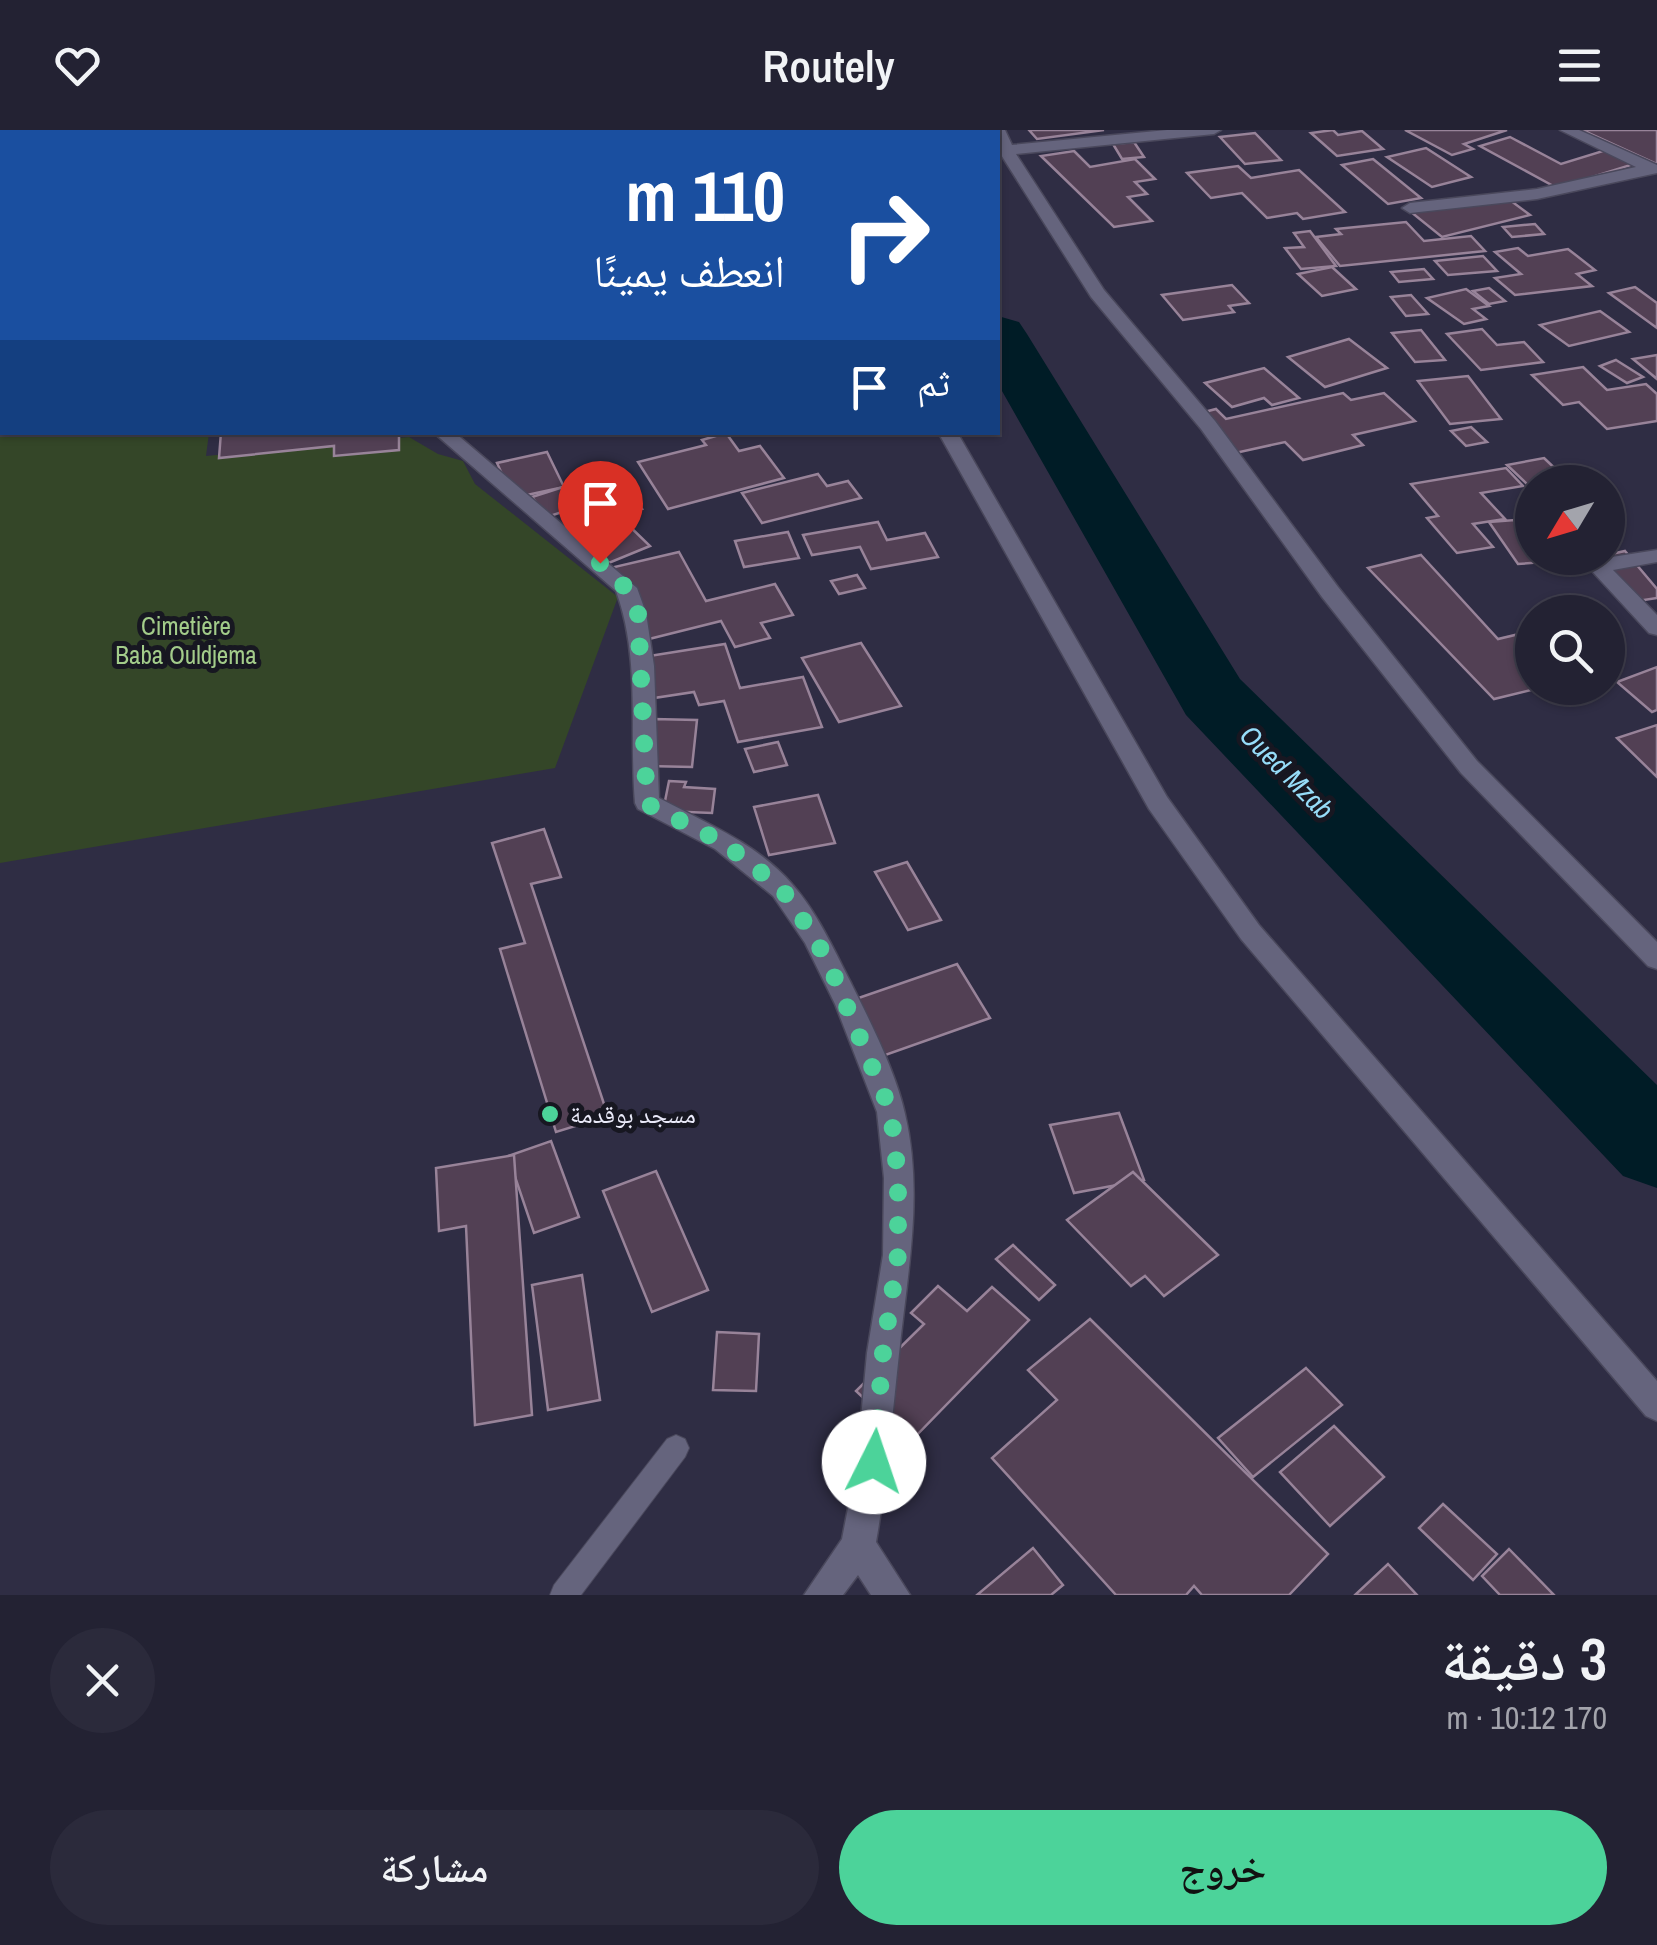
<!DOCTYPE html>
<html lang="ar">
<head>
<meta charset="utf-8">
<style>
	body { margin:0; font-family:"Archivo Narrow","Noto Naskh Arabic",sans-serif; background:#2b2a3b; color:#f1f3f6; direction:rtl; height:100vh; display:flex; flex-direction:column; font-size:38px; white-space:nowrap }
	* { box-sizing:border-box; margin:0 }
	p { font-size:32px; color:#a3a4ac }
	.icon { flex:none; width:55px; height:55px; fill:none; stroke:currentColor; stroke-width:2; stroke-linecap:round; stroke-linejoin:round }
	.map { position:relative; height:1465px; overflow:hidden; direction:ltr }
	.side { display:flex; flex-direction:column; background:#232233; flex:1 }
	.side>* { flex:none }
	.guide { position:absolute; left:0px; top:0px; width:1000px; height:305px; box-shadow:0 2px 8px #0004,0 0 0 2px #403f4e; direction:rtl; background:#1a4fa0; color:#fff; overflow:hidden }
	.needle { width:65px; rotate:232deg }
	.buttons { position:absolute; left:1515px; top:335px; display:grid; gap:20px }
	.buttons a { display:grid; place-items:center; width:110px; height:110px; border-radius:50%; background:#232233; box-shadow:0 2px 8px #0004,0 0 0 2px #403f4e; font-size:50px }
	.pin { position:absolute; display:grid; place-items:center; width:85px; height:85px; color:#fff; margin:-102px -42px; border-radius:50% 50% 50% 0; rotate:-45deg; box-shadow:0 0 10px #0007 }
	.pin .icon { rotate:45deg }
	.me { position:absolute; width:110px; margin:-55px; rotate:4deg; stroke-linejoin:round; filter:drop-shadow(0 0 8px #0008) }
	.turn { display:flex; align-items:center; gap:35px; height:210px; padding:0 50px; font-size:45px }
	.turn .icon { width:130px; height:130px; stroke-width:2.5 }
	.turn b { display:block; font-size:70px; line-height:85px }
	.then { display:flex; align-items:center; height:95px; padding:0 50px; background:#0003; gap:20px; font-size:38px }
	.round { display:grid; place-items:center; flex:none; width:105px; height:105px; border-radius:52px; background:#2b2a3b }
	.head { display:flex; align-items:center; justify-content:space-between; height:170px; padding:0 50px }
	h1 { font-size:60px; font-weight:600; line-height:75px }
	.action { display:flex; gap:20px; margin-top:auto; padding:20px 50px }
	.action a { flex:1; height:115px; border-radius:60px; background:#4cd39a; color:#111; font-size:40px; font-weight:600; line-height:115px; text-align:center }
	.action a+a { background:#2b2a3b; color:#f1f3f6 }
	header { display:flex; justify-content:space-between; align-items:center; height:130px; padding:0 50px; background:#232233; font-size:45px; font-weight:600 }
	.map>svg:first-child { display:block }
	.green { fill:#344628 }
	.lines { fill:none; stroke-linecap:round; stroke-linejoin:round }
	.river { fill:#001c26; fill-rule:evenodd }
	.building { fill:#524054; stroke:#988399; stroke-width:2.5 }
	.lane-casing { stroke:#4a485c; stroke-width:2 }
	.street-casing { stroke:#4a485c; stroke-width:3 }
	.secondary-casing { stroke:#4a485c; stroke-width:3 }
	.lane { fill:#65647d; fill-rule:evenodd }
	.street { fill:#65647d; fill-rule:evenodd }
	.secondary { fill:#65647d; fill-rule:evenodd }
	.route { stroke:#4cd39a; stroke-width:18; stroke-dasharray:0 32.4 }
	.poi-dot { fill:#4cd39a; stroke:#171721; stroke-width:4 }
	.labels { text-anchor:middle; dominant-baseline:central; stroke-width:10; stroke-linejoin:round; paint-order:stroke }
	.park-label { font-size:25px; fill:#a3cc8a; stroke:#171721 }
	.poi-label { font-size:25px; fill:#eaeaf9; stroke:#171721; text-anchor:start }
	.water-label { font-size:28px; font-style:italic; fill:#96dcf8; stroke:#171721 }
</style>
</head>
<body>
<header><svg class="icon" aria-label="menu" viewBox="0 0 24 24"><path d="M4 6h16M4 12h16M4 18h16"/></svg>Routely<svg class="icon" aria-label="heart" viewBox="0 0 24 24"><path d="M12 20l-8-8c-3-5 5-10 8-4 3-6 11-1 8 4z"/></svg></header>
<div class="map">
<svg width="1657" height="1465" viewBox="0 0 1657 1465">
	<rect width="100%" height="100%" fill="#2f2d44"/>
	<path class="green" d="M0,25L2,302L209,303L206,326L409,307L438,324L463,331L475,354L618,467L555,638L0,733Z"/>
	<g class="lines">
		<g class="river">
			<path d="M885,0H935L936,2H887Z"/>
			<path d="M998,186L1019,192L1027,204L1240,549L1657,955V1058L1623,1046L1186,585L998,254Z"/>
		</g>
	</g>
	<g class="building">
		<path d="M1029,0H1104L1037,9Z"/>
		<path d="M1333,0L1338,5L1362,1L1383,19L1337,26L1311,3Z"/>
		<path d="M1405,0H1507L1464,14L1473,19L1452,25Z"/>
		<path d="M1582,0H1657V34Z"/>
		<path d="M1255,3L1281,30L1245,34L1220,7Z"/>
		<path d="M1510,7L1561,34L1606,20L1634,34L1557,58L1480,16Z"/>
		<path d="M1134,12L1144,27L1122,29L1113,14Z"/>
		<path d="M1426,18L1471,47L1432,57L1387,27Z"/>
		<path d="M1074,21L1090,37L1135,29L1155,49L1135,52L1147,64L1128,67L1152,91L1114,97L1041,26Z"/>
		<path d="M1373,29L1421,68L1388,74L1342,35Z"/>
		<path d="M1238,36L1251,48L1299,40L1345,82L1303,89L1297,83L1267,88L1242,63L1211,68L1187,43Z"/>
		<path d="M1503,65L1530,85L1442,107L1411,82Z"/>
		<path d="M1406,92L1424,111L1471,106L1485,121L1340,136L1316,107L1341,104L1336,99Z"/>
		<path d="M1535,94L1544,104L1512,107L1503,97Z"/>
		<path d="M1310,101L1336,136L1301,139L1285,118L1304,117L1294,103Z"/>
		<path d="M1518,118L1528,126L1568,119L1595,140L1577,144L1592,156L1515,165L1495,148L1521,144L1495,122Z"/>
		<path d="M1483,126L1497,141L1448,145L1435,131Z"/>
		<path d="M1332,137L1356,159L1322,166L1298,144Z"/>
		<path d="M1424,139L1433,149L1399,152L1391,142Z"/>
		<path d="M1232,155L1249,173L1229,176L1234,182L1183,190L1162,165Z"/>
		<path d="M1635,157L1657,173V198L1609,163Z"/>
		<path d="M1489,158L1505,171L1489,174L1473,161Z"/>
		<path d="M1466,159L1489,176L1473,179L1486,189L1464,194L1427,168Z"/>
		<path d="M1411,165L1428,184L1406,186L1391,167Z"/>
		<path d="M1600,181L1629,202L1569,216L1540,195Z"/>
		<path d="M1482,199L1497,215L1524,212L1543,232L1481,240L1447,204Z"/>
		<path d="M1421,200L1445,230L1415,232L1392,203Z"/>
		<path d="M1349,209L1387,238L1325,257L1288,227Z"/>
		<path d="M1657,225V249L1633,229Z"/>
		<path d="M1616,230L1643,247L1627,253L1600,236Z"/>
		<path d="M1583,237L1607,260L1646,254L1657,264V291L1607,299L1579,272L1563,275L1532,245Z"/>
		<path d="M1264,238L1299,268L1272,275L1264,268L1232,277L1205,253Z"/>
		<path d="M1468,246L1501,289L1450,294L1418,251Z"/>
		<path d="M1343,263L1351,270L1384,263L1415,291L1353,305L1363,315L1303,330L1285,312L1231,324L1193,285L1216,279L1226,289Z"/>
		<path d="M1471,297L1487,312L1466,316L1451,301Z"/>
		<path d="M221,302H399V320L334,326V316L219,328Z"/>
		<path d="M726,303L739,321L760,316L784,348L668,379L638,332L706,315L702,310Z"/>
		<path d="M547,322L564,357L513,368L497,333Z"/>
		<path d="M1544,328L1565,348L1528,355L1507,335Z"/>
		<path d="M1506,338L1523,356L1481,363L1505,389L1473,394L1493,417L1457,423L1427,388L1438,386L1411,354Z"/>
		<path d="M610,342L642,379L598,394L583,375L547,387L532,367Z"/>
		<path d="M818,344L827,356L848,351L861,368L762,393L742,363Z"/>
		<path d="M621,388L650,416L594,439L565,410Z"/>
		<path d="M1515,390L1532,415V428L1544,432L1518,434L1489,392Z"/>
		<path d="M878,392L887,410L925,403L938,427L871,439L860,417L812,425L803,405Z"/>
		<path d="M788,402L799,428L744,437L735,411Z"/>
		<path d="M1625,421L1657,459V468L1631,472L1593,428Z"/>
		<path d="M679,422L706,471L775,454L793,485L761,493L770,508L735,517L721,491L645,510L610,438Z"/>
		<path d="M1421,425L1498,509L1515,505L1532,523V532L1527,533L1532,539V558H1539L1494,569L1368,438Z"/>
		<path d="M857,445L865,458L839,464L831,451Z"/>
		<path d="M861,513L901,576L839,592L802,528Z"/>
		<path d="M725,514L740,558L803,547L822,597L738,612L724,571L699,575L694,562L654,568L643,527Z"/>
		<path d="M1657,537V580L1652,582L1617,552Z"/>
		<path d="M653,589L697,590L692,637L647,636Z"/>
		<path d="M1657,595V647L1617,608Z"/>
		<path d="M778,612L787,635L754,642L745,619Z"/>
		<path d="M669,651L686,652L684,657L715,659L712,683L663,681Z"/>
		<path d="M818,665L835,713L769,725L754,677Z"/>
		<path d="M544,699L561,747L531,754L608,986L556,1002L500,819L525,813L492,713Z"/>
		<path d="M907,732L941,790L908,800L875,742Z"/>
		<path d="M957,834L990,888L874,929L844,873Z"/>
		<path d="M1119,983L1144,1050L1074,1063L1050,995Z"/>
		<path d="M551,1011L579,1087L534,1103L508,1026Z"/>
		<path d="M514,1025L532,1285L475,1295L466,1096L439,1101L436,1038Z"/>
		<path d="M656,1041L708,1160L652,1182L603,1061Z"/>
		<path d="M1133,1042L1218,1125L1164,1166L1145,1146L1131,1156L1067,1090Z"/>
		<path d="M1013,1115L1055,1155L1039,1170L996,1129Z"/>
		<path d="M582,1145L600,1270L548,1280L532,1155Z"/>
		<path d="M938,1156L967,1181L992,1157L1029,1190L910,1312L856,1261L924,1194L911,1183Z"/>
		<path d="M1090,1189L1328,1424L1289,1465H1202L1194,1456L1186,1465H1116L992,1328L1057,1270L1028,1240Z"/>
		<path d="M717,1202L759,1204L756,1261L713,1260Z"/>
		<path d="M1306,1238L1342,1275L1253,1347L1218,1308Z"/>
		<path d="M1334,1296L1384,1347L1330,1396L1280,1342Z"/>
		<path d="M1443,1374L1497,1424L1473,1450L1419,1398Z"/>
		<path d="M1033,1418L1063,1455L1051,1465H977Z"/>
		<path d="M1509,1419L1554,1465H1500L1482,1446Z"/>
		<path d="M1388,1434L1417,1465H1355Z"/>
	</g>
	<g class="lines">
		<defs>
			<path id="lane" d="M676,1305L685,1309L689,1318L685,1327L581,1465H550L554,1455L667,1309Z"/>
			<g id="street">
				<path d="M274,0H289L290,2H275Z"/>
				<path d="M991,0H1005L1012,15L1167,0H1221L1214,4L1016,24L1104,160L1215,291L1338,457L1477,631L1657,812V839L1648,836L1461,643L1322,467L1201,299L1091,167L998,20V2Z"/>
				<path d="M1560,0H1579L1657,35V43L1537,69L1410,83L1402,78L1410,73L1537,59L1636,37Z"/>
				<path d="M433,302H454L637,458L646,483L654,536L659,668C704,692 758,714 792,754C817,782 833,818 850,851C869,889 896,942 905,984C924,1065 907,1144 899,1224C892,1288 887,1349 876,1412L910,1465H871L858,1445L843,1465H804L842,1409L857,1332L867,1223L883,1125L884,1048L877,982L835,874L805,813L773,766L715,719L638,679L635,673C629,602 641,529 616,461Z"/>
				<path d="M1657,420V432L1613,440L1657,485V505L1649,503L1591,440L1599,429Z"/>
			</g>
			<g id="secondary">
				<rect x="820" y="0" width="14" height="2"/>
				<path d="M938,302H957L1167,667L1259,795L1657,1251V1291L1646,1286L1241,809L1149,679Z"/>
			</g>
		</defs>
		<use href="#lane" class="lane-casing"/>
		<use href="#street" class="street-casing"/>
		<use href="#secondary" class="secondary-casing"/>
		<use href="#lane" class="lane"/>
		<use href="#street" class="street"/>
		<use href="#secondary" class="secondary"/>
	</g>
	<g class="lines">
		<path class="route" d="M600,433L626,458L638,484L647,674L724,713L782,759L815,808L832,841L891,982L898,1048V1125L883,1223L874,1332"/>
	</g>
	<circle class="poi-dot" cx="550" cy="984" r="10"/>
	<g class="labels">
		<g class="park-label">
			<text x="186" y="496">Cimetière<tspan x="186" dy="29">Baba Ouldjema</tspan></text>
		</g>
		<g class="poi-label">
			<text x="570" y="984">مسجد بوقدمة</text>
		</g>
		<g class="water-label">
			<text transform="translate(1287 642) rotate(45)">Oued Mzab</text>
		</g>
	</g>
</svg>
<div class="buttons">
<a><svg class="needle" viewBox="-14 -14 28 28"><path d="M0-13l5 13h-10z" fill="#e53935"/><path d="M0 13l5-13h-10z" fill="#a3a4ac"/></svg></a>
<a><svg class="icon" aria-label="search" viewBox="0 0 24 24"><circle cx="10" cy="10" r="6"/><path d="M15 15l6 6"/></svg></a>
</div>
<div class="pin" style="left:600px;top:433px;background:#d93025"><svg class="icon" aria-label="arrive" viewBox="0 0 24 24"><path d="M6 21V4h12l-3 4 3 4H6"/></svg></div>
<svg class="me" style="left:874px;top:1332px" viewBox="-20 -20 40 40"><circle r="19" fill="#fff"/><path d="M0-13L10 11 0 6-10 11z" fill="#4cd39a"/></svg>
<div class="guide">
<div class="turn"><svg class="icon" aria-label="right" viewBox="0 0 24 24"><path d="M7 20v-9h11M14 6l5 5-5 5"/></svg><div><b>110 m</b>انعطف يمينًا</div></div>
<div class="then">ثم<svg class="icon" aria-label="arrive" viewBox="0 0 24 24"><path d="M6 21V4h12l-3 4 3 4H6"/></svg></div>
</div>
</div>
<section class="side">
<div class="head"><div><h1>3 دقيقة</h1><p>170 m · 10:12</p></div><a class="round"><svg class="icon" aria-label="close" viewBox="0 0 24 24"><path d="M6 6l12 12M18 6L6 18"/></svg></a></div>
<div class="action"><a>خروج</a><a>مشاركة</a></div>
</section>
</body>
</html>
